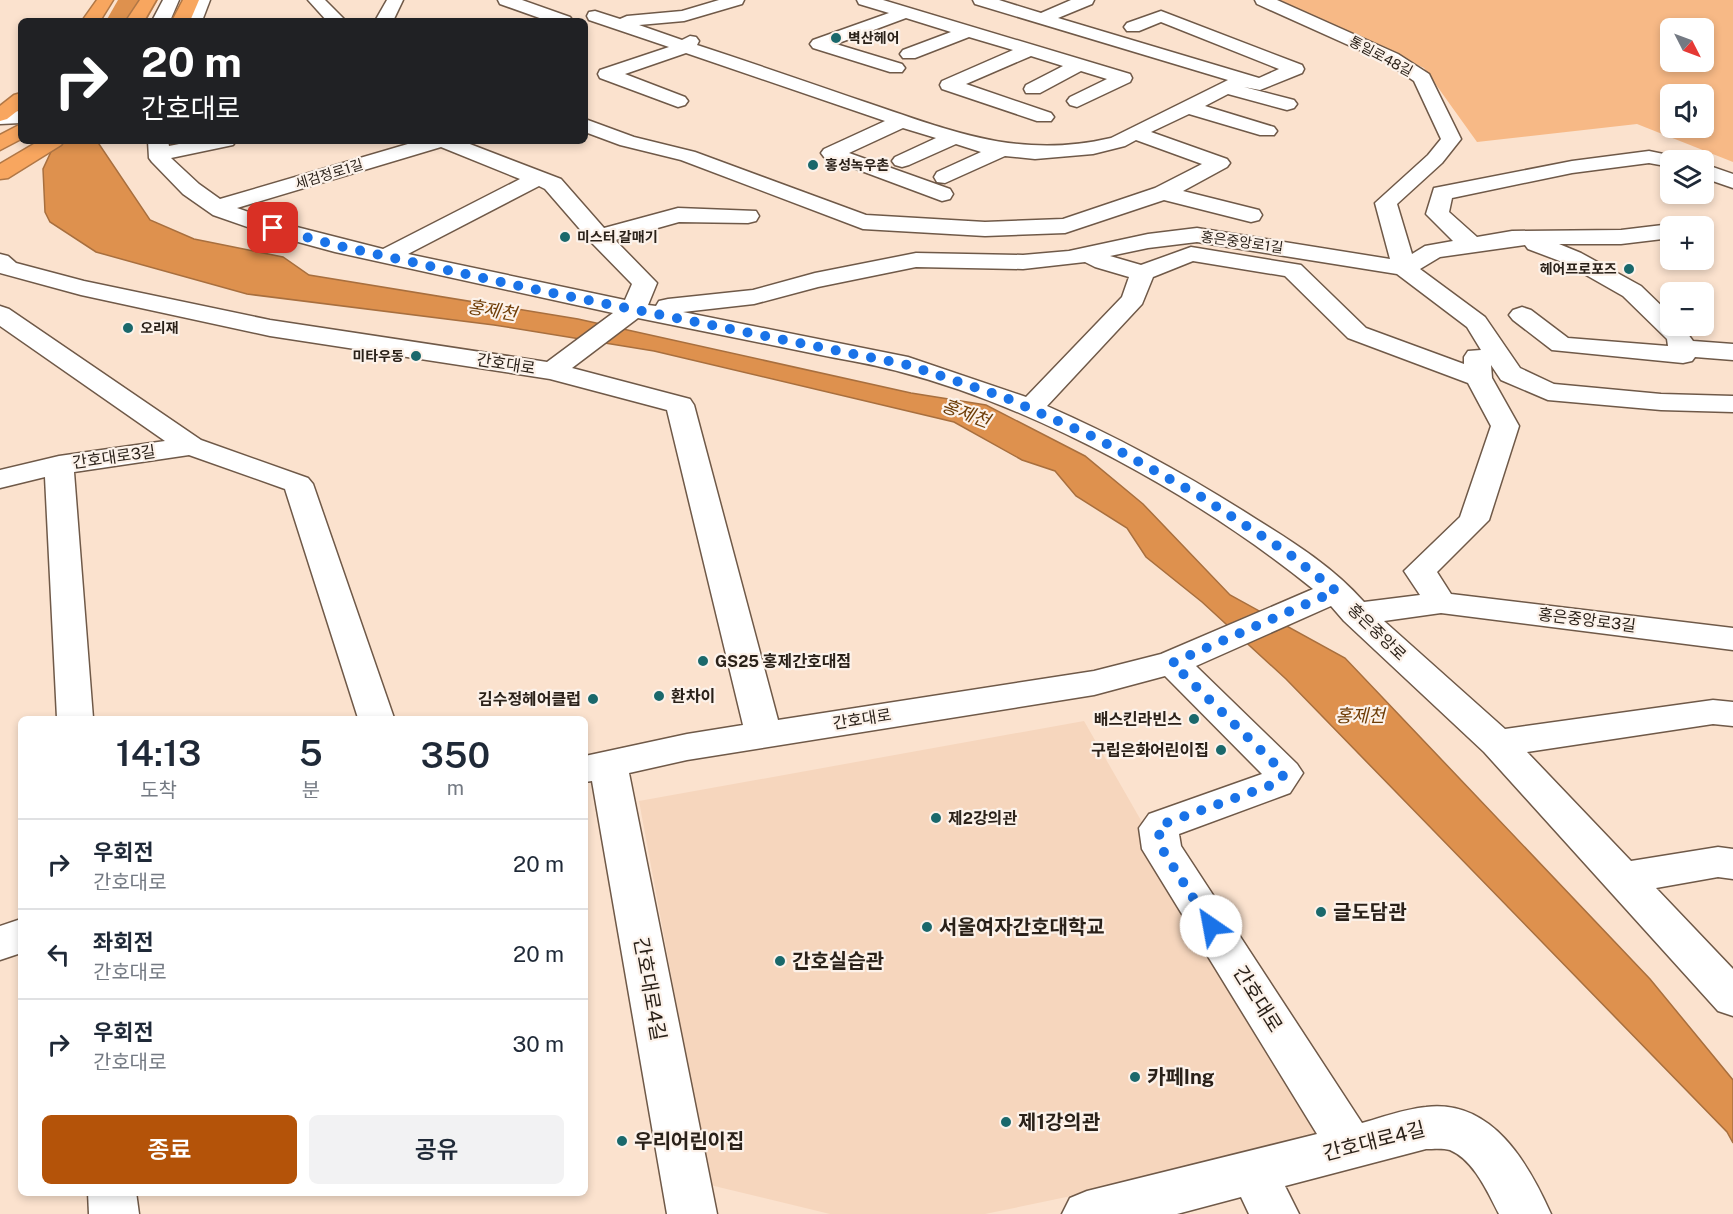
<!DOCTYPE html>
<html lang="ko">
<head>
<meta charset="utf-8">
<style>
	body { margin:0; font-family:"Public Sans","Noto Sans KR",sans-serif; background:#f2f2f3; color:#1f2937; height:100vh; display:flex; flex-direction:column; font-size:22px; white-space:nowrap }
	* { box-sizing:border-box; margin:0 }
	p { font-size:20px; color:#747a83 }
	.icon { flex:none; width:33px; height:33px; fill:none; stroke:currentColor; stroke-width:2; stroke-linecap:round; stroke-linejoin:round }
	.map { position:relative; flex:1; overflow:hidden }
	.drawer { position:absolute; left:18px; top:716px; width:570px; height:480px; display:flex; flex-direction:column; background:#fff; border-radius:9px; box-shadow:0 3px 9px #0003 }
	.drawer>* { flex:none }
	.top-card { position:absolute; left:18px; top:18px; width:570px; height:126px; border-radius:9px; box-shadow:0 3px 9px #0003; background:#202124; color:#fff; overflow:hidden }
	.needle { width:39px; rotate:132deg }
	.fabs { position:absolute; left:1660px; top:18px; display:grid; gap:12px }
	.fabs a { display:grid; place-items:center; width:54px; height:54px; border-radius:9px; background:#fff; box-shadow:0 3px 9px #0003; font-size:30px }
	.pin { position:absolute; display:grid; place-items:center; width:51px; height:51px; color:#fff; margin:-26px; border-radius:12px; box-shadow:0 3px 9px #0006 }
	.me { position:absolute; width:66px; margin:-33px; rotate:327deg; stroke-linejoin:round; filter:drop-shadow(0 0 4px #0008) }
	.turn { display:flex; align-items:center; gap:21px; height:126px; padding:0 24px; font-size:27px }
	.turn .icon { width:78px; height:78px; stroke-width:2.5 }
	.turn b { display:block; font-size:42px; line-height:51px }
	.eta { display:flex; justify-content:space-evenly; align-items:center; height:102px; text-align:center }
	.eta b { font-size:36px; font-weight:600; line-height:42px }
	.button { display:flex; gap:12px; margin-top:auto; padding:12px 24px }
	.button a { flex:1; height:69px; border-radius:9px; background:#b45309; color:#fff; font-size:24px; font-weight:600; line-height:69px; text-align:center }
	.button a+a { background:#f2f2f3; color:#1f2937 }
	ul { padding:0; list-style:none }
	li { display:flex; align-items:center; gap:18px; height:90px; padding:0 24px; border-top:2px solid #e0e1e3 }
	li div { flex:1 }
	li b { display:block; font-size:22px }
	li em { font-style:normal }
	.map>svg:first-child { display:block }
	.built { fill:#f6d6bd }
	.green { fill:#f7b986; fill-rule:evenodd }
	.water { fill:#de914e; stroke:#a86f3e; stroke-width:1.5 }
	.pier { fill:#fbe2ce }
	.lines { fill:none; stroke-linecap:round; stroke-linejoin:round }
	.river { fill:#de914e; fill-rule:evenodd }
	.street-casing { stroke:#6f5948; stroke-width:3 }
	.secondary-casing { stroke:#6f5948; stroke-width:3 }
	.highway-casing { stroke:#b07746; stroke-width:3 }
	.street { fill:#fff; fill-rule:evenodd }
	.secondary { fill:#fff; fill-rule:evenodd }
	.highway { fill:#f8a65f; fill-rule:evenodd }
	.route { stroke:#1a73e8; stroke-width:10; stroke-dasharray:0 18 }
	.poi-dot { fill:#1a686b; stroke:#fcf2ea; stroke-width:2 }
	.labels { text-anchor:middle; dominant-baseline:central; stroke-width:4.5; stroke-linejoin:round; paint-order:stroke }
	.far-poi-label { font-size:14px; font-weight:bold; fill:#2a2119; stroke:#fcf2ea; text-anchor:start }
	.far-street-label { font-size:14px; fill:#2a2119; stroke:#fcf2ea }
	.street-label { font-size:16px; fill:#2a2119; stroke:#fcf2ea }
	.poi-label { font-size:16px; font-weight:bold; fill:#2a2119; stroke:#fcf2ea; text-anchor:start }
	.water-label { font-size:18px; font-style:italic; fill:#6e3c05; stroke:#fcf2ea }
	.near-poi-label { font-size:20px; font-weight:bold; fill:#2a2119; stroke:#fcf2ea; text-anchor:start }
	.near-street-label { font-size:20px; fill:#2a2119; stroke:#fcf2ea }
</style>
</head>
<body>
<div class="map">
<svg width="1733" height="1214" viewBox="0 0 1733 1214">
	<rect width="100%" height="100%" fill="#fbe2ce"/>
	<path class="built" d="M1084,721L1326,1143L985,1214H830L710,1185L639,801Z"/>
	<path class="green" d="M1277,0H1733V162L1637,124L1477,142L1424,68ZM1671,28H1704V62H1671ZM1671,94H1704V128H1671Z"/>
	<path class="water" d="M56,141H97L150,220L194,239L283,257L309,275L578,319L911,393L986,405L1085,456L1143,504L1230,595L1345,658L1650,979L1733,1080V1143L1727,1132L1286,679L1202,602L1146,557L1127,528L1076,496L1055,471L1022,460L954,422L654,351L494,325L247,294L96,252L50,222L45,212L43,169Z"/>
	<path class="pier" d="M110,0H141L130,21H102Z"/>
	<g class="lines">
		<path class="river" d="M118,0H158L146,21H106Z"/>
		<defs>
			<g id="street">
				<path d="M194,0H210L202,21H184Z"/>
				<path d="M308,0H325L346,21H327Z"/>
				<path d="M387,0H403L393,21H375Z"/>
				<path d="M498,0H522L570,17L573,21H548L500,4Z"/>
				<path d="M719,0H744L742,4L684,21L639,25L682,40L690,36L696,37L699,41L697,45C752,63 807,82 862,101C949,130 1017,160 1111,138L1228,80L975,4L973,0H999L1041,13L1071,0H1094L1092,4L1058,18L1259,78L1279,69L1161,22L1139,31H1127L1124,27L1127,23L1161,11L1302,65L1304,69L1302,73L1260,90L1244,87L1294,100L1297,104L1294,108L1287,110L1228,94L1205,106L1274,127L1277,131L1274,135H1260L1189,114L1151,132L1227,159L1230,163L1227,167L1183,191L1259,210L1262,215L1259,220L1251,222L1164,200L1065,233L985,236L863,229L681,160L620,145L585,132V119L634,137L695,152L866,215L985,222L1063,219L1155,188L1202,164L1136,140L1125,146L1093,154L1035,159L1005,156L945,183L937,182L934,177L937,172L981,152L956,144L909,165L902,167L895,165L892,161L895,157L936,138L903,128L849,153L950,189L953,194L950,199L942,201L824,157L821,153L824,149L885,121L686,53L625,74L685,97L688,101L685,105L678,107L600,78L598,74L600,70L669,47L589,20L587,16L589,12L595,11L620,19L627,16L682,11Z"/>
				<path d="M857,0H883L1130,74L1132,78L1130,82L1077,107L1070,105L1067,101L1070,97L1107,79L1081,71L1040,93H1026L1024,89L1026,85L1063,66L1031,56L966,84L1051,113L1054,117L1051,121H1037L942,89L940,85L942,81L1013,50L969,37L915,58H903L900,54L903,50L951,32L906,18L836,44L902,64L905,68L902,72H890L813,48L810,44L813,40L889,13L859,4Z"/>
				<path d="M1255,0H1277L1398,54L1429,74L1461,139L1442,163L1397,204L1412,254L1425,246L1453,241L1426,214L1434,188L1572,161L1649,151L1678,157L1681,160H1671V167L1649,163L1572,173L1452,198L1449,212L1477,237L1512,231L1621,230L1671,224L1679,226H1671V238L1621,244H1559L1581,253L1641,286L1671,315V326H1682L1693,341L1733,344V360L1695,357L1692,361L1683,363L1552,350L1513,320L1509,315L1513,310L1522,307L1531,310L1568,338L1668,346L1667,339L1623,296L1565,263L1528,249L1525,245L1440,257L1420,269L1485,317L1520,368L1554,384L1661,394L1733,396V412L1661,410L1548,400L1501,380L1491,365L1492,378L1519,426L1489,520L1437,572L1451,594L1733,628V650L1441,613L1384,621L1505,729L1713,700L1733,702V726L1713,724L1527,752L1631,861L1718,847L1733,849V879L1718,877L1656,888L1733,969V1016L1718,1011L1484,752L1344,621L1331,606L1196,666L1297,764L1303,773L1290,793L1179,834L1181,846L1362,1123C1383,1117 1405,1109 1426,1107C1492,1099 1528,1163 1551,1214H1499C1488,1193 1474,1160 1450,1150C1443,1148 1433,1149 1426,1149L1285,1186L1299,1214H1249L1241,1197L1177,1214H1062L1070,1198L1087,1191L1317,1134L1142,849L1139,828L1149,814L1262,774L1165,676L1094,695L687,760L629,773L717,1214H667L592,781L585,782V756L687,734L743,725L667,410L550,379L270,336L81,295L0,273V254L8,256L16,263L84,281L270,320L547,362L613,313L335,252L265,233L213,215L183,194L152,162L149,158L148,141H168L169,146L194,141H236L233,145L171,158L199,184L220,199L418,141H462L561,179L604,228L678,208L756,211L759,216L756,221L748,223L679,222L615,240L657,283L648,305L656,306L659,301L668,299L753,290L815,273L916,253L1023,255L1069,251L1148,234L1197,228L1390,259L1375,203L1428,155L1441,139L1414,81L1386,62L1257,4ZM441,147L520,179L383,249L281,223L237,208ZM539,186L545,189L591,242L632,284L625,300L408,254ZM1197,242L1397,274L1467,327L1481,350L1468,351L1464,357V364L1366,328L1301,265L1191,247L1141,265L1110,256L1148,248ZM1193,261L1285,276L1348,338L1468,383L1491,426L1460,517L1404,571L1420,595L1364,602C1334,568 1295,543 1256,519C1189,476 1120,438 1047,406L1142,304L1153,277ZM1085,262L1095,267L1129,277L1122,297L1026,397L908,357L683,312L754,304L818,287L916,267L1023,269ZM638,318C698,330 757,342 816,354C845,360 873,364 901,372C1040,408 1202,499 1313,589L1161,654L1094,671L778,720L694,405L690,399L572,368Z"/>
				<path d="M21,111V123L0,124V112Z"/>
				<path d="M1704,164L1733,174V188L1704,178Z"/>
				<path d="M0,306L9,309L201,440L308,478L313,484L394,718H358L285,489L189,455L74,472L93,718H57L45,477L0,488V470L59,456L165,441L0,326Z"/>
				<path d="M21,919V953L0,960V926Z"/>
				<path d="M88,1192H136L139,1214H89Z"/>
			</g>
			<path id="secondary" d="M163,0H179L170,21H152Z"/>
			<g id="highway">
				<path d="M97,0H113L100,21H82Z"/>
				<path d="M140,0H156L144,21H126Z"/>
				<path d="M183,0H199L190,21H172Z"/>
				<path d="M21,93V108L7,119L0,121V106L14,95Z"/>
				<path d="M21,124V139L0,150V135Z"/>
				<path d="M39,141H64L61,145L8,178L0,179V164Z"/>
			</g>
		</defs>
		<use href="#street" class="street-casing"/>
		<use href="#secondary" class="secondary-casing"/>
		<use href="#highway" class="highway-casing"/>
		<use href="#street" class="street"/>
		<use href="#secondary" class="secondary"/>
		<use href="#highway" class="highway"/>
	</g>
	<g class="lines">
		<path class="route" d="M273,228L335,245L528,288L908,365L1004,397L1096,438L1200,496L1288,553L1336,591L1172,663L1284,773L1281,780L1277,783L1163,824L1158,828L1162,849L1211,926"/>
	</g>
	<g class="poi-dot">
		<circle cx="836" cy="38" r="6"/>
		<circle cx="813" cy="165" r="6"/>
		<circle cx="565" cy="237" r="6"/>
		<circle cx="1629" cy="269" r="6"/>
		<circle cx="128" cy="328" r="6"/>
		<circle cx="416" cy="356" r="6"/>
		<circle cx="703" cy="661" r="6"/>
		<circle cx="659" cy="696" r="6"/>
		<circle cx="593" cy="699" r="6"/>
		<circle cx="1194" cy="719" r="6"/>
		<circle cx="1221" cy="750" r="6"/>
		<circle cx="936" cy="818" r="6"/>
		<circle cx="1321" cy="912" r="6"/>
		<circle cx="927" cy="927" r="6"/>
		<circle cx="780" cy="961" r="6"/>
		<circle cx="1135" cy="1077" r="6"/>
		<circle cx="1006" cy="1122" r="6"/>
		<circle cx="622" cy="1141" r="6"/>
	</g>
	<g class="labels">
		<g class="far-poi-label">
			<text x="848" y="38">벽산헤어</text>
			<text x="825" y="165">홍성녹우촌</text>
			<text x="577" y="237">미스터 갈매기</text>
			<text x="1617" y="269" text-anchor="end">헤어프로포즈</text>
			<text x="140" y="328">오리재</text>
			<text x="404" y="356" text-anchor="end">미타우동</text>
		</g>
		<g class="far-street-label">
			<text transform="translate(1381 56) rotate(28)">통일로48길</text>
			<text transform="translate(329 174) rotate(-17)">세검정로1길</text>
			<text transform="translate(1242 242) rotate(8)">홍은중앙로1길</text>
		</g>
		<g class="street-label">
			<text transform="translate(506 364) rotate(9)">간호대로</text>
			<text transform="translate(114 457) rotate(-8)">간호대로3길</text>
			<text transform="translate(1587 620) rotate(7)">홍은중앙로3길</text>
			<text transform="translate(1377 632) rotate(44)">홍은중앙로</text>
			<text transform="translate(862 719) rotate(-9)">간호대로</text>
		</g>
		<g class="poi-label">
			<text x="715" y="661">GS25 홍제간호대점</text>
			<text x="671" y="696">환차이</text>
			<text x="581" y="699" text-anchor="end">김수정헤어클럽</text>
			<text x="1182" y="719" text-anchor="end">배스킨라빈스</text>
			<text x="1209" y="750" text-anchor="end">구립은화어린이집</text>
			<text x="948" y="818">제2강의관</text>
		</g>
		<g class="water-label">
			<text transform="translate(492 310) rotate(9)">홍제천</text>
			<text transform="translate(966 413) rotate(20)">홍제천</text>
			<text x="1360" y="715">홍제천</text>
		</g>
		<g class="near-poi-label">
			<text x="1333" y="912">글도담관</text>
			<text x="939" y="927">서울여자간호대학교</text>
			<text x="792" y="961">간호실습관</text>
			<text x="1147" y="1077">카페Ing</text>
			<text x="1018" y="1122">제1강의관</text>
			<text x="634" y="1141">우리어린이집</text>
		</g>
		<g class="near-street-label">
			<text transform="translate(650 989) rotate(80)">간호대로4길</text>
			<text transform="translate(1258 999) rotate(58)">간호대로</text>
			<text transform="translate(1374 1141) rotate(-14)">간호대로4길</text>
		</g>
	</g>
</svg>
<div class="fabs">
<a><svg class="needle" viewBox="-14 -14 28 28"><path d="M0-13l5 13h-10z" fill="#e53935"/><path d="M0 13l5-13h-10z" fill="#747a83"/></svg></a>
<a><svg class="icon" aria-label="sound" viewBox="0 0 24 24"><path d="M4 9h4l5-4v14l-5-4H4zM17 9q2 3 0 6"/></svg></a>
<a><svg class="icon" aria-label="layers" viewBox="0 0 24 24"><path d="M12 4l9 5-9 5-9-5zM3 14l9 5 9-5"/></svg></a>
<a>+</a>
<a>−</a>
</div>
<div class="pin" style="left:273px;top:228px;background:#d93025"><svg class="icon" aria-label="arrive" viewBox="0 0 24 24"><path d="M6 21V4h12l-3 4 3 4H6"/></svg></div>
<svg class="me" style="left:1211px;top:926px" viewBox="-20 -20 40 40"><circle r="19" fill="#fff"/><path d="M0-13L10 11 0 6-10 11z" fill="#1a73e8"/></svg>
<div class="top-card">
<div class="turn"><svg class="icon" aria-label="right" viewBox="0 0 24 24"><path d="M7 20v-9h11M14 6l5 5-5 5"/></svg><div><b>20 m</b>간호대로</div></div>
</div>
<section class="drawer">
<div class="eta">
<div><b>14:13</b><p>도착</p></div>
<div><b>5</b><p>분</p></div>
<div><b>350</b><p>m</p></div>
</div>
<ul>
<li><svg class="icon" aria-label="right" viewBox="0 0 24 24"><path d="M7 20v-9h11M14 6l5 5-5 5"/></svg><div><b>우회전</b><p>간호대로</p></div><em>20 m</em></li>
<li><svg class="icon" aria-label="left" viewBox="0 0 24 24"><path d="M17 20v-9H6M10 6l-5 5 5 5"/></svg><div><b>좌회전</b><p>간호대로</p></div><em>20 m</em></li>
<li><svg class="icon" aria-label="right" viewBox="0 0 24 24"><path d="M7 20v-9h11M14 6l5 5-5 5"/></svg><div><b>우회전</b><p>간호대로</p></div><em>30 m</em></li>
</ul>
<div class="button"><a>종료</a><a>공유</a></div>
</section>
</div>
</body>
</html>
